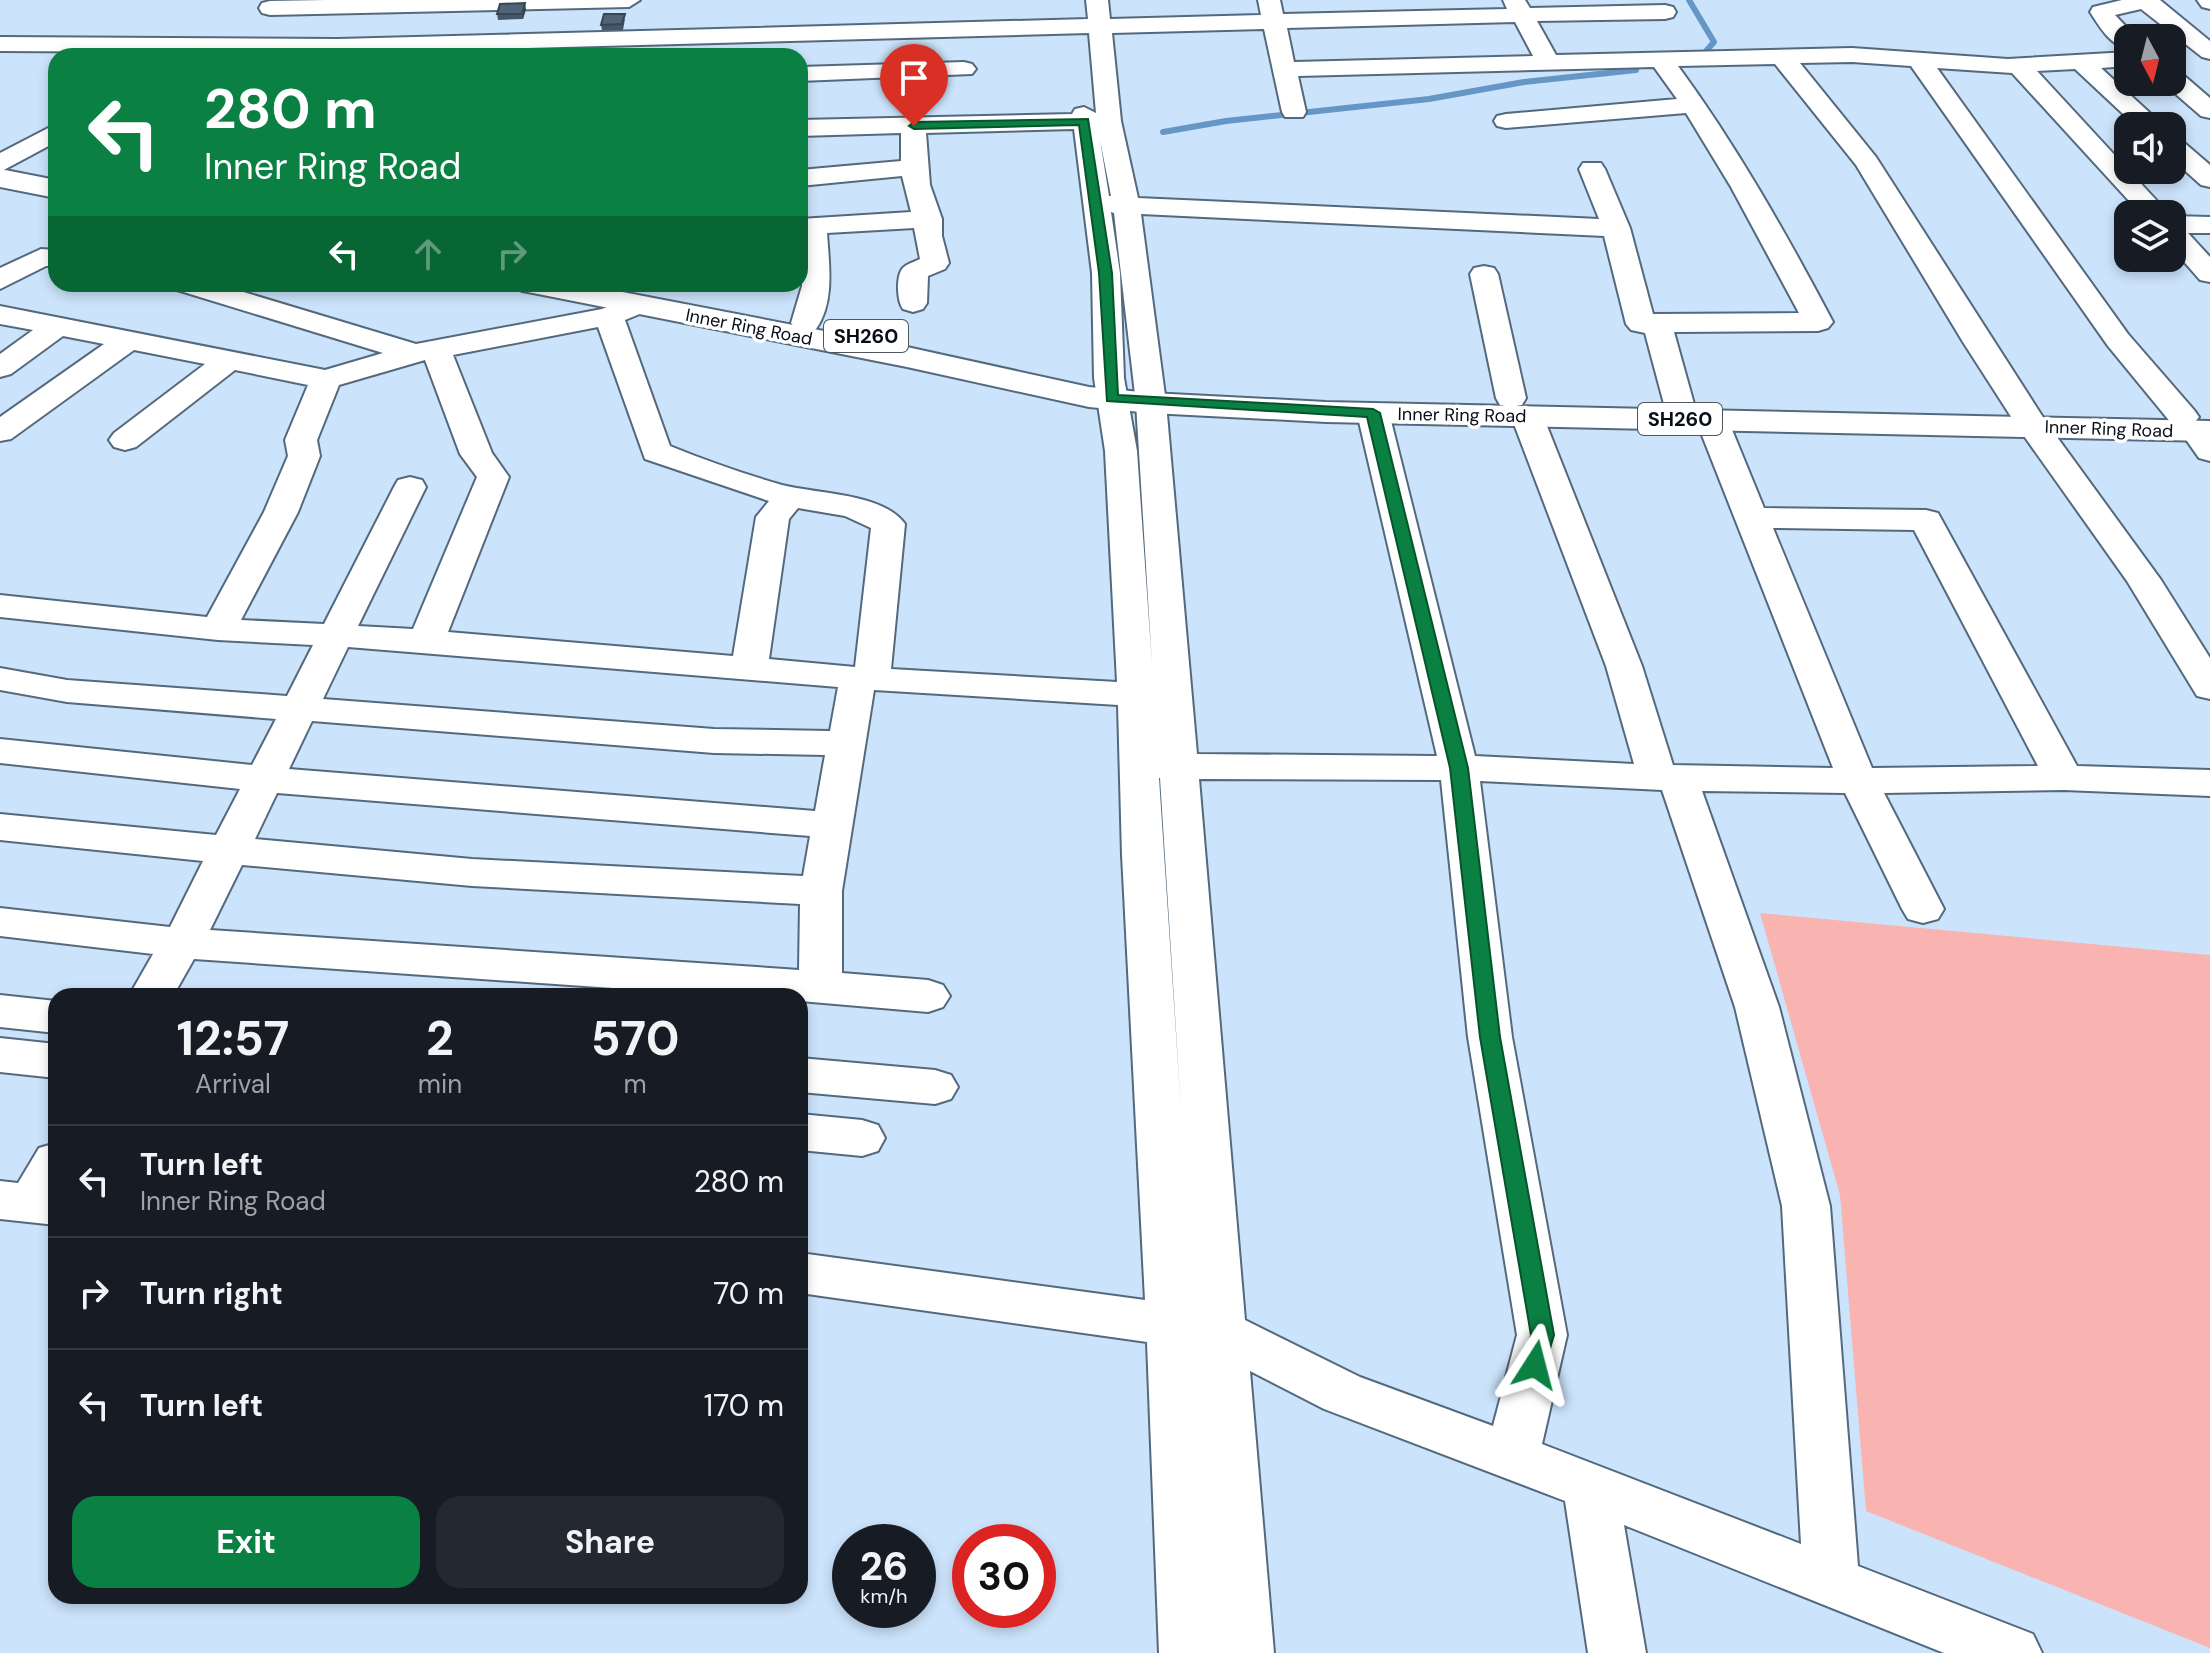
<!DOCTYPE html>
<html lang="en">
<head>
<meta charset="utf-8">
<style>
	body { margin:0; font-family:"DM Sans",sans-serif; background:#242831; color:#f1f3f6; height:100vh; display:flex; flex-direction:column; font-size:30px; white-space:nowrap }
	* { box-sizing:border-box; margin:0 }
	p { font-size:26px; color:#9ea1a6 }
	.icon { flex:none; width:44px; height:44px; fill:none; stroke:currentColor; stroke-width:2; stroke-linecap:round; stroke-linejoin:round }
	.map { position:relative; flex:1; overflow:hidden }
	.details { position:absolute; left:48px; top:988px; width:760px; height:616px; display:flex; flex-direction:column; background:#171b24; border-radius:24px; box-shadow:0 4px 12px #0003 }
	.details>* { flex:none }
	.top-card { position:absolute; left:48px; top:48px; width:760px; height:244px; border-radius:24px; box-shadow:0 4px 12px #0003; background:#0b8043; color:#fff; overflow:hidden }
	.needle { width:52px; rotate:173deg }
	.buttons { position:absolute; left:2114px; top:24px; display:grid; gap:16px }
	.buttons a { display:grid; place-items:center; width:72px; height:72px; border-radius:16px; background:#171b24; box-shadow:0 4px 12px #0003; font-size:40px }
	.speed { position:absolute; left:832px; top:1524px; display:flex; gap:16px; font-size:40px; font-weight:700; text-align:center }
	.speed>* { display:grid; place-content:center; width:104px; height:104px; border-radius:50%; background:#171b24; box-shadow:0 4px 12px #0003; line-height:1 }
	.speed small { font-size:20px; font-weight:400 }
	.speed .limit { border:12px solid #d22; background:#fff; color:#111 }
	.pin { position:absolute; display:grid; place-items:center; width:68px; height:68px; color:#fff; margin:-82px -34px; border-radius:50% 50% 50% 0; rotate:-45deg; box-shadow:0 0 8px #0007 }
	.pin .icon { rotate:45deg }
	.me { position:absolute; width:88px; margin:-44px; rotate:9deg; stroke-linejoin:round; filter:drop-shadow(0 0 6px #0008) }
	.turn { display:flex; align-items:center; gap:28px; height:168px; padding:0 24px; font-size:36px }
	.turn .icon { width:104px; height:104px; stroke-width:2.5 }
	.turn b { display:block; font-size:56px; line-height:68px }
	.lanes { display:flex; align-items:center; height:76px; padding:0 24px; background:#0003; justify-content:center; gap:40px; direction:ltr }
	.lanes .off { opacity:.35 }
	.eta { display:flex; justify-content:space-evenly; align-items:center; height:136px; text-align:center }
	.eta b { font-size:48px; font-weight:700; line-height:56px }
	.cta { display:flex; gap:16px; margin-top:auto; padding:16px 24px }
	.cta a { flex:1; height:92px; border-radius:24px; background:#0b8043; color:#fff; font-size:32px; font-weight:700; line-height:92px; text-align:center }
	.cta a+a { background:#242831; color:#f1f3f6 }
	ul { padding:0; list-style:none }
	li { display:flex; align-items:center; gap:24px; height:112px; padding:0 24px; border-top:2px solid #363941 }
	li div { flex:1 }
	li b { display:block; font-size:30px }
	li em { font-style:normal }
	.map>svg:first-child { display:block }
	.green { fill:#f9b4b1 }
	.lines { fill:none; stroke-linecap:round; stroke-linejoin:round }
	.stream { stroke:#6597c6; stroke-width:6 }
	.minor-casing { stroke:#54697d; stroke-width:4 }
	.highway-casing { stroke:#54697d; stroke-width:4 }
	.minor { fill:#fff; fill-rule:evenodd }
	.highway { fill:#fff; fill-rule:evenodd }
	.wall { fill:#445667 }
	.shaded-wall { fill:#374654 }
	.building { fill:#4f6478; stroke:#374654; stroke-width:2 }
	.route { fill:#0b8043; stroke:#07532c; stroke-width:2 }
	.labels { text-anchor:middle; dominant-baseline:central; stroke-width:7; stroke-linejoin:round; paint-order:stroke }
	.far-street-label { font-size:18px; fill:#070e16; stroke:#fff }
	.shield { fill:#fff; stroke:#51565c; stroke-width:2 }
	.shield-label { font-size:20px; font-weight:bold; fill:#070e16 }
</style>
</head>
<body>
<div class="map">
<svg width="2210" height="1653" viewBox="0 0 2210 1653">
	<rect width="100%" height="100%" fill="#cbe3fb"/>
	<path class="green" d="M1760,913L2210,955V1648L1866,1511L1840,1195Z"/>
	<g class="lines">
		<g class="stream">
			<path d="M1689,0L1714,42L1707,50"/>
			<path d="M1163,132L1226,121L1429,99L1524,82L1636,70"/>
		</g>
		<defs>
			<g id="minor">
				<path d="M326,0H640L629,7L270,15L262,13L259,8L262,3L270,1Z"/>
				<path d="M1086,0H1108L1110,19L1261,15L1258,0H1280L1283,14L1507,9L1503,0H1525L1530,8L1665,5L1673,7L1676,12L1673,17L1665,19L1537,21L1556,55L1852,48L2008,59L2128,52V66L2101,68L2164,126H2136L2075,69L2037,71L2169,214H2141L2012,73L1937,68L2128,334L2194,410L2199,417L2195,422L2207,424L2210,428V461L2199,458L2180,431L2183,426L2172,424L2108,346L1911,66L1852,62L1800,63L1876,157L2046,422L2161,580L2210,658V699L2197,696L2127,581L2017,426L1963,342L1856,165L1775,64L1678,66C1736,145 1786,233 1833,322L1828,328L1818,331L1674,332L1694,404L1690,411L1679,413L1668,411L1664,404L1645,333L1631,330L1626,324L1604,236L1141,214L1166,403L1197,754L1437,756L1357,413L1362,406L1373,404L1384,406L1389,413L1475,756L1634,764L1606,666L1511,416L1516,409L1527,407L1538,409L1543,416L1642,666L1673,765L1833,768L1696,420L1701,413L1712,411L1723,413L1728,420L1764,508L1926,510L1938,513L2077,766L2210,770V796L2064,790L1884,793L1944,909L1938,919L1923,923L1908,919L1902,909L1845,793L1702,791L1779,1007L1830,1206L1858,1566L2033,1634L2042,1653H1944L1624,1525L1646,1653H1588L1565,1501L1324,1409L1250,1371L1274,1653H1159L1147,1342L800,1293V1253L1145,1300L1122,855L1118,705L874,690L842,891V973L928,980L943,985L950,996L943,1007L928,1012L800,1001V996H728L194,959L173,996H129L153,954L0,936V908L170,927L203,861L0,840V814L216,835L240,789L0,763V739L252,765L276,719L67,702L0,690V668L67,680L287,696L313,645L218,640L0,617V595L207,617L264,512L288,456L285,440L308,385L235,370L136,447L125,450L114,447L109,440L114,433L205,364L134,350L11,439L0,441V417L104,344L63,336L11,374L0,377V354L33,330L0,324V306L325,370L383,353L177,290L173,284H217L416,344L602,309L637,296L647,299L651,305L647,311L625,320L670,446C707,461 744,474 782,485C817,494 883,493 905,524L891,669L1117,682L1105,451L1094,378L1092,273L1074,129L926,133L930,185L942,219V236L949,263L945,269L928,276L927,303L923,309L913,312L903,309C897,301 896,278 902,269C906,264 914,262 920,259L914,228L827,233C829,264 835,302 816,329L806,332L796,329L791,323L802,286L800,219L911,212L902,176L800,186V170L901,161V133L800,136V120L1072,114L1075,109L1084,107L1096,113L1089,33L338,53L0,51V37L338,39L1088,19ZM1515,22L1533,56L1294,62L1287,28ZM1264,29L1282,112L1285,117H1303L1306,112L1298,76L1654,67L1677,99L1506,114L1497,116L1494,121L1497,126L1506,128L1686,113L1731,187L1799,313L1653,314L1630,228L1605,169L1601,163H1583L1579,169L1599,219L1138,198L1121,121L1112,33ZM1100,140L1111,196H1109ZM1111,212L1114,213L1136,403L1152,664L1137,451L1124,378L1120,273ZM598,327L645,459L769,501L756,517L733,656L448,632L509,477L492,453L453,355ZM425,360L460,454L477,477L413,629L358,626L426,487L422,480L410,477L398,480L394,487L324,624L241,620L298,512L320,456L317,440L339,385ZM798,508L845,516L871,528L855,667L769,659L789,519ZM1773,528L1914,530L2038,766L1872,768ZM348,647L838,687L830,731L714,729L323,699ZM312,721L714,753L825,755L815,811L289,769ZM1159,778H1160L1181,1109ZM1199,779L1441,780L1468,1037L1517,1335L1493,1426L1360,1377L1245,1320ZM1480,781L1662,790L1735,1007L1782,1206L1801,1544L1542,1444L1567,1335L1512,1037ZM277,793L810,836L803,876L472,859L255,839ZM242,865L472,886L800,904L799,970L210,930Z"/>
				<path d="M2122,0H2160L2210,41V59L2202,57L2141,9L2115,15L2137,38H2128V49C2109,44 2100,27 2090,12L2093,7Z"/>
				<path d="M2197,0H2210V9L2202,7Z"/>
				<path d="M964,62L972,64L976,69L972,74L800,81V67Z"/>
				<path d="M2172,71L2181,73L2210,98V118L2201,116L2163,83L2172,82Z"/>
				<path d="M56,124V142L0,172V153Z"/>
				<path d="M2172,137L2181,140L2210,165V187L2201,185L2172,159Z"/>
				<path d="M2172,216L2210,217V233H2188L2210,257V282L2200,280L2172,248Z"/>
				<path d="M41,249L56,250V266H46L0,289V268Z"/>
				<path d="M1484,266L1494,268L1498,274L1526,398L1522,405L1511,407L1500,405L1496,398L1470,274L1474,268Z"/>
				<path d="M0,995L56,1001V1033L0,1027Z"/>
				<path d="M0,1038L56,1044V1078L0,1072Z"/>
				<path d="M800,1058L935,1070L951,1075L958,1087L951,1099L935,1104L800,1092Z"/>
				<path d="M800,1114L862,1120L878,1125L885,1138L878,1151L862,1156L800,1150Z"/>
				<path d="M56,1143V1225L0,1219V1181L18,1183L39,1148Z"/>
			</g>
			<g id="highway">
				<path d="M0,169L56,180V198L0,187Z"/>
				<path d="M517,284H581L907,347L1089,387L1151,393L1326,402L2210,421V441L1326,422L1151,413L1089,407L907,367L533,293L522,291Z"/>
			</g>
		</defs>
		<use href="#minor" class="minor-casing"/>
		<use href="#highway" class="highway-casing"/>
		<use href="#minor" class="minor"/>
		<use href="#highway" class="highway"/>
	</g>
	<g class="wall">
		<path d="M526,9L523,19L498,20L497,14Z"/>
		<path d="M625,19L623,30H602L601,25Z"/>
	</g>
	<path class="shaded-wall" d="M525,3L526,9L523,19L522,14Z"/>
	<g class="building">
		<path d="M525,3L522,14H497L500,4Z"/>
		<path d="M604,14H625L622,24L601,25Z"/>
	</g>
	<path class="route" d="M1088,119L1112,273L1118,395L1373,409L1380,413L1468,768L1500,1037L1554,1335L1543,1372L1535,1375L1527,1372L1523,1365L1531,1335L1480,1037L1450,768L1367,417L1107,401L1099,273L1079,125L914,129L909,126L914,122Z"/>
	<g class="labels">
		<g class="far-street-label">
			<text transform="translate(749 327) rotate(11)">Inner Ring Road</text>
			<text transform="translate(1462 415) rotate(1)">Inner Ring Road</text>
			<text transform="translate(2109 429) rotate(2)">Inner Ring Road</text>
		</g>
		<g class="shield">
			<rect x="824" y="320" width="84" height="32" rx="6"/>
			<rect x="1638" y="403" width="84" height="32" rx="6"/>
		</g>
		<g class="shield-label">
			<text x="866" y="336">SH260</text>
			<text x="1680" y="419">SH260</text>
		</g>
	</g>
</svg>
<div class="buttons">
<a><svg class="needle" viewBox="-14 -14 28 28"><path d="M0-13l5 13h-10z" fill="#e53935"/><path d="M0 13l5-13h-10z" fill="#9ea1a6"/></svg></a>
<a><svg class="icon" aria-label="sound" viewBox="0 0 24 24"><path d="M4 9h4l5-4v14l-5-4H4zM17 9q2 3 0 6"/></svg></a>
<a><svg class="icon" aria-label="layers" viewBox="0 0 24 24"><path d="M12 4l9 5-9 5-9-5zM3 14l9 5 9-5"/></svg></a>
</div>
<div class="speed"><div>26<small>km/h</small></div><div class="limit">30</div></div>
<div class="pin" style="left:914px;top:126px;background:#d93025"><svg class="icon" aria-label="arrive" viewBox="0 0 24 24"><path d="M6 21V4h12l-3 4 3 4H6"/></svg></div>
<svg class="me" style="left:1535px;top:1365px" viewBox="-20 -20 40 40"><path d="M0-17L14 15 0 8-14 15z" fill="#0b8043" stroke="#fff" stroke-width="4"/></svg>
<div class="top-card">
<div class="turn"><svg class="icon" aria-label="left" viewBox="0 0 24 24"><path d="M17 20v-9H6M10 6l-5 5 5 5"/></svg><div><b>280 m</b>Inner Ring Road</div></div>
<div class="lanes"><svg class="icon" aria-label="left" viewBox="0 0 24 24"><path d="M17 20v-9H6M10 6l-5 5 5 5"/></svg><svg class="icon off" aria-label="ahead" viewBox="0 0 24 24"><path d="M12 20V5M6 11l6-6 6 6"/></svg><svg class="icon off" aria-label="right" viewBox="0 0 24 24"><path d="M7 20v-9h11M14 6l5 5-5 5"/></svg></div>
</div>
<section class="details">
<div class="eta">
<div><b>12:57</b><p>Arrival</p></div>
<div><b>2</b><p>min</p></div>
<div><b>570</b><p>m</p></div>
</div>
<ul>
<li><svg class="icon" aria-label="left" viewBox="0 0 24 24"><path d="M17 20v-9H6M10 6l-5 5 5 5"/></svg><div><b>Turn left</b><p>Inner Ring Road</p></div><em>280 m</em></li>
<li><svg class="icon" aria-label="right" viewBox="0 0 24 24"><path d="M7 20v-9h11M14 6l5 5-5 5"/></svg><div><b>Turn right</b></div><em>70 m</em></li>
<li><svg class="icon" aria-label="left" viewBox="0 0 24 24"><path d="M17 20v-9H6M10 6l-5 5 5 5"/></svg><div><b>Turn left</b></div><em>170 m</em></li>
</ul>
<div class="cta"><a>Exit</a><a>Share</a></div>
</section>
</div>
</body>
</html>
